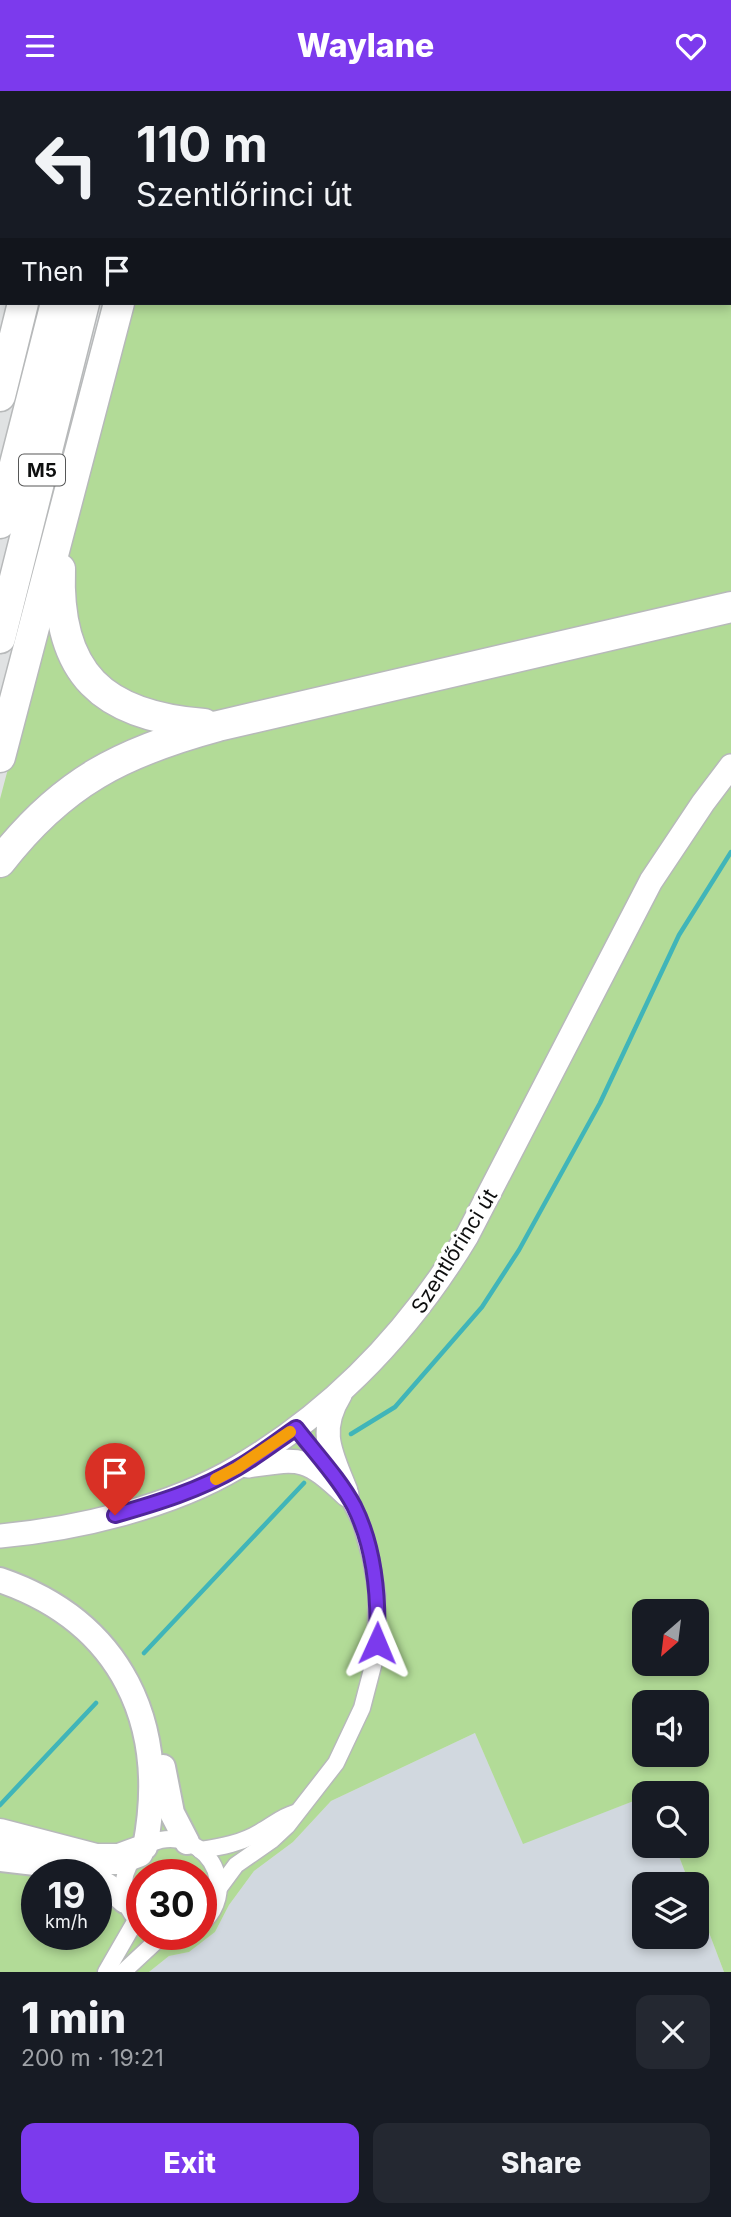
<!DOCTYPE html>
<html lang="en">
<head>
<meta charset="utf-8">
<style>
	body { margin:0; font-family:Inter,sans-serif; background:#242831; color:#f1f3f6; height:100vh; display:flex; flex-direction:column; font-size:26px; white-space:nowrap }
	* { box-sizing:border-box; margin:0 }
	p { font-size:23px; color:#9ea1a6 }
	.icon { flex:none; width:38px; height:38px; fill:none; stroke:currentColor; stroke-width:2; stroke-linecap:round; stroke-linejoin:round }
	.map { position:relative; height:1881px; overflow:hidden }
	.side { display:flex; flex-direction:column; background:#171b24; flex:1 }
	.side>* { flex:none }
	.hud { position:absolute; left:0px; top:0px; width:732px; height:214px; box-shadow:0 4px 10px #0003; background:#171b24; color:#f1f3f6; overflow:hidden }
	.needle { width:46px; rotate:208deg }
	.fabs { position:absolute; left:632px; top:1508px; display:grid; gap:14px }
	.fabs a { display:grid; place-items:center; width:77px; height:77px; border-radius:14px; background:#171b24; box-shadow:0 4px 10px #0003; font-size:35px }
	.speed { position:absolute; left:21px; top:1768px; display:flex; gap:14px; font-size:35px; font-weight:700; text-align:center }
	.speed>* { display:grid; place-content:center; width:91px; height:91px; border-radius:50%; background:#171b24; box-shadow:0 4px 10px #0003; line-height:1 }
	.speed small { font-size:18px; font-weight:400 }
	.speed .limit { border:10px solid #d22; background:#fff; color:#111 }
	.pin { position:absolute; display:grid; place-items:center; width:60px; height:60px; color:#fff; margin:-72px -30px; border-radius:50% 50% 50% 0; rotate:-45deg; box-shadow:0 0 7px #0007 }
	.pin .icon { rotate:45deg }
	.me { position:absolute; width:77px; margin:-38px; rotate:1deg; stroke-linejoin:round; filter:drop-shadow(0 0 5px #0008) }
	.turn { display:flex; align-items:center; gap:24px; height:147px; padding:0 21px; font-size:32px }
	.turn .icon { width:91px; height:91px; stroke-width:2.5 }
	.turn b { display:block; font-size:49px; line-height:60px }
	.then { display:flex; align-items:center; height:66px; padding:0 21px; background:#0003; gap:14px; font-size:26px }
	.round { display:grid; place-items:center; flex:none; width:74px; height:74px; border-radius:14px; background:#242831 }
	.summary { display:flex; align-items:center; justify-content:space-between; height:119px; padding:0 21px }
	h1 { font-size:42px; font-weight:800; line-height:52px }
	.primary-button { display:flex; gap:14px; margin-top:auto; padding:14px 21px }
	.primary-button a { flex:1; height:80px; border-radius:14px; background:#7c3aed; color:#fff; font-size:28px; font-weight:800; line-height:80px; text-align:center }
	.primary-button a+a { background:#242831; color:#f1f3f6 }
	header { display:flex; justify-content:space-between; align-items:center; height:91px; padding:0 21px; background:#7c3aed; color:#fff; font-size:32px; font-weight:800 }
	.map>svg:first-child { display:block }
	.built { fill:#d1d8df }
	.green { fill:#b2db97; fill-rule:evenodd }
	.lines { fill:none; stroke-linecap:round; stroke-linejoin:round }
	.stream { stroke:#40b5b9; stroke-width:4.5 }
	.minor-casing { stroke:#b7b9ba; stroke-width:19 }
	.secondary-casing { stroke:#b7b9ba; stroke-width:26 }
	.primary-casing { stroke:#b7b9ba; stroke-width:28 }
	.motorway-casing { stroke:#b7b9ba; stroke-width:33 }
	.minor { stroke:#fff; stroke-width:16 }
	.secondary { stroke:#fff; stroke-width:23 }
	.primary { stroke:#fff; stroke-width:24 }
	.motorway { stroke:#fff; stroke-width:30 }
	.route-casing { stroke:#51269a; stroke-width:18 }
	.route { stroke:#7c3aed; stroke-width:12 }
	.slow { stroke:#f59e0b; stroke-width:12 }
	.labels { text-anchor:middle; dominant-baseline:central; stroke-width:7; stroke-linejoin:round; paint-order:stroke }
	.shield { fill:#fff; stroke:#565757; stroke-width:2 }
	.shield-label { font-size:19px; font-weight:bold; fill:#0e0f0f }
	.street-label { font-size:21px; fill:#0e0f0f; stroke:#fff }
</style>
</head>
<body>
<header><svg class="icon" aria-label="menu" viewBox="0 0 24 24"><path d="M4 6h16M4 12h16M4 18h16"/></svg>Waylane<svg class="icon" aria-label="heart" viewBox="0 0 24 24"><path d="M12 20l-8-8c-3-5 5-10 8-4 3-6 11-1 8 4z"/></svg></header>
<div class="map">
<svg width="731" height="1881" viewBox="0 0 731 1881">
	<rect width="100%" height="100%" fill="#e0e2e3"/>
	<path class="built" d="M475,1642L523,1752L644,1706V1755H675L690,1794H644V1846H696L697,1810L724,1881H149L169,1865L189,1861L215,1841L229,1814L254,1780L293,1751L331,1710Z"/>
	<path class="green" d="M185,0H731V1881H724L697,1810L696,1794H690L675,1755H696V1703H644V1706L523,1753L475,1642L331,1710L293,1751L254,1780L229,1814L215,1841L189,1861L169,1865L149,1881H0V708L131,212H730V2H185ZM644,1521H696V1573H644ZM644,1612H696V1664H644ZM37,1783H96V1843H37ZM142,1783H201V1843H142Z"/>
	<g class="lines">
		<g class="stream">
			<path d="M351,1343L395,1316L482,1216L519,1159L600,1012L679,844L731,761"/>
			<path d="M144,1562L304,1392"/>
			<path d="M0,1714L96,1612"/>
		</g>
		<defs>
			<g id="minor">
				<path d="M200,1759C221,1756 242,1752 260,1741C273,1734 281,1726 295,1722"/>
				<path d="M219,1797L236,1774L272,1749L287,1735L336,1672L362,1617L375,1567L377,1503L371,1468L361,1432L347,1404L296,1337"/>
				<path d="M142,1834C95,1793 147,1723 198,1757C209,1765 216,1776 218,1789C221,1806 214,1822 201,1833"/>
				<path d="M106,1881L136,1829"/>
				<path d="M123,1881L164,1843"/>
			</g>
			<g id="secondary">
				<path d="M340,1304C317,1341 332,1364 346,1400"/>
				<path d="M248,1375C302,1367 305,1365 347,1404"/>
				<path d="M0,1445C77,1438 171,1416 238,1376C335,1319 409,1241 467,1145L651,790L703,712L731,675"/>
			</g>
			<g id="primary">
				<path d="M0,1489C122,1531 169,1633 145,1756"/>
				<path d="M163,1676L172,1722L187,1751"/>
				<path d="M0,1768L44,1773L82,1783"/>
				<path d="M96,1788L108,1795L125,1810"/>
			</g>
			<g id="motorway">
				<path d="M76,2V0"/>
				<path d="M109,2V0"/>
				<path d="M136,2L137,0"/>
				<path d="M173,2L174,0"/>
				<path d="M0,305L23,212"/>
				<path d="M0,432L56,212"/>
				<path d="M60,478C56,583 103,625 204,633"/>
				<path d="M0,547L84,212"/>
				<path d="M0,666L119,212"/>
				<path d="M0,771C62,691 122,661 218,635L731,516"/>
				<path d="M0,1743L96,1768H119L138,1761"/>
			</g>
		</defs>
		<use href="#minor" class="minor-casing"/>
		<use href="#secondary" class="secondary-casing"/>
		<use href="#primary" class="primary-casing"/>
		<use href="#motorway" class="motorway-casing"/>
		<use href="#minor" class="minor"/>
		<use href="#secondary" class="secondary"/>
		<use href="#primary" class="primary"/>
		<use href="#motorway" class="motorway"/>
	</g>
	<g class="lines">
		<defs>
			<path id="route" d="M115,1424C157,1412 200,1399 237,1377C258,1365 277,1350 296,1337C315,1362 339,1387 354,1415C375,1457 379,1506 377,1552"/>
		</defs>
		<use href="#route" class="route-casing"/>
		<use href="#route" class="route"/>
		<path class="slow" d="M216,1388L237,1377L290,1341"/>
	</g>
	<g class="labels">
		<rect class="shield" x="19" y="363.5" width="46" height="31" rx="5"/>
		<g class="shield-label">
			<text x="42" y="379">M5</text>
		</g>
		<g class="street-label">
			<text transform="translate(454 1160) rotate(-58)">Szentlőrinci út</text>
		</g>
	</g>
</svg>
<div class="fabs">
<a><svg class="needle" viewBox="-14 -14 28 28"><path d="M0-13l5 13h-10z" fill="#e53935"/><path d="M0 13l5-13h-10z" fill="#9ea1a6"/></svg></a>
<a><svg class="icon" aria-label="sound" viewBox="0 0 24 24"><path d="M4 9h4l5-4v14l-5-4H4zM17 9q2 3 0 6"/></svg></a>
<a><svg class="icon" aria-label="search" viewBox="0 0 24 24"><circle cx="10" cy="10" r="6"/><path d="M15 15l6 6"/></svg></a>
<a><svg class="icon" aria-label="layers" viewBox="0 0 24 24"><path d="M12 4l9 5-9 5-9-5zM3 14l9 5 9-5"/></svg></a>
</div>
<div class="speed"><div>19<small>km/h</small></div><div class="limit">30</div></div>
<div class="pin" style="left:115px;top:1424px;background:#d93025"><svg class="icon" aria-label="arrive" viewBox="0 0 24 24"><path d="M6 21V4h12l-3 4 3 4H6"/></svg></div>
<svg class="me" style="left:377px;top:1552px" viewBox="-20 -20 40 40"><path d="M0-17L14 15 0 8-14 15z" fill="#7c3aed" stroke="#fff" stroke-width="4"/></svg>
<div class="hud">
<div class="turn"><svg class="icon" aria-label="left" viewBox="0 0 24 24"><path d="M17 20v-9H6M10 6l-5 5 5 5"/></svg><div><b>110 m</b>Szentlőrinci út</div></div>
<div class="then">Then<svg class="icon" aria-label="arrive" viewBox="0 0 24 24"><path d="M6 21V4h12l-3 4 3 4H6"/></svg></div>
</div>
</div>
<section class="side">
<div class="summary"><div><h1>1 min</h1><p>200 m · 19:21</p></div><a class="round"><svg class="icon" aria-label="close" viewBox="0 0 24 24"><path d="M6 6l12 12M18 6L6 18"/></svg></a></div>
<div class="primary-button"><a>Exit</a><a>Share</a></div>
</section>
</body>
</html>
